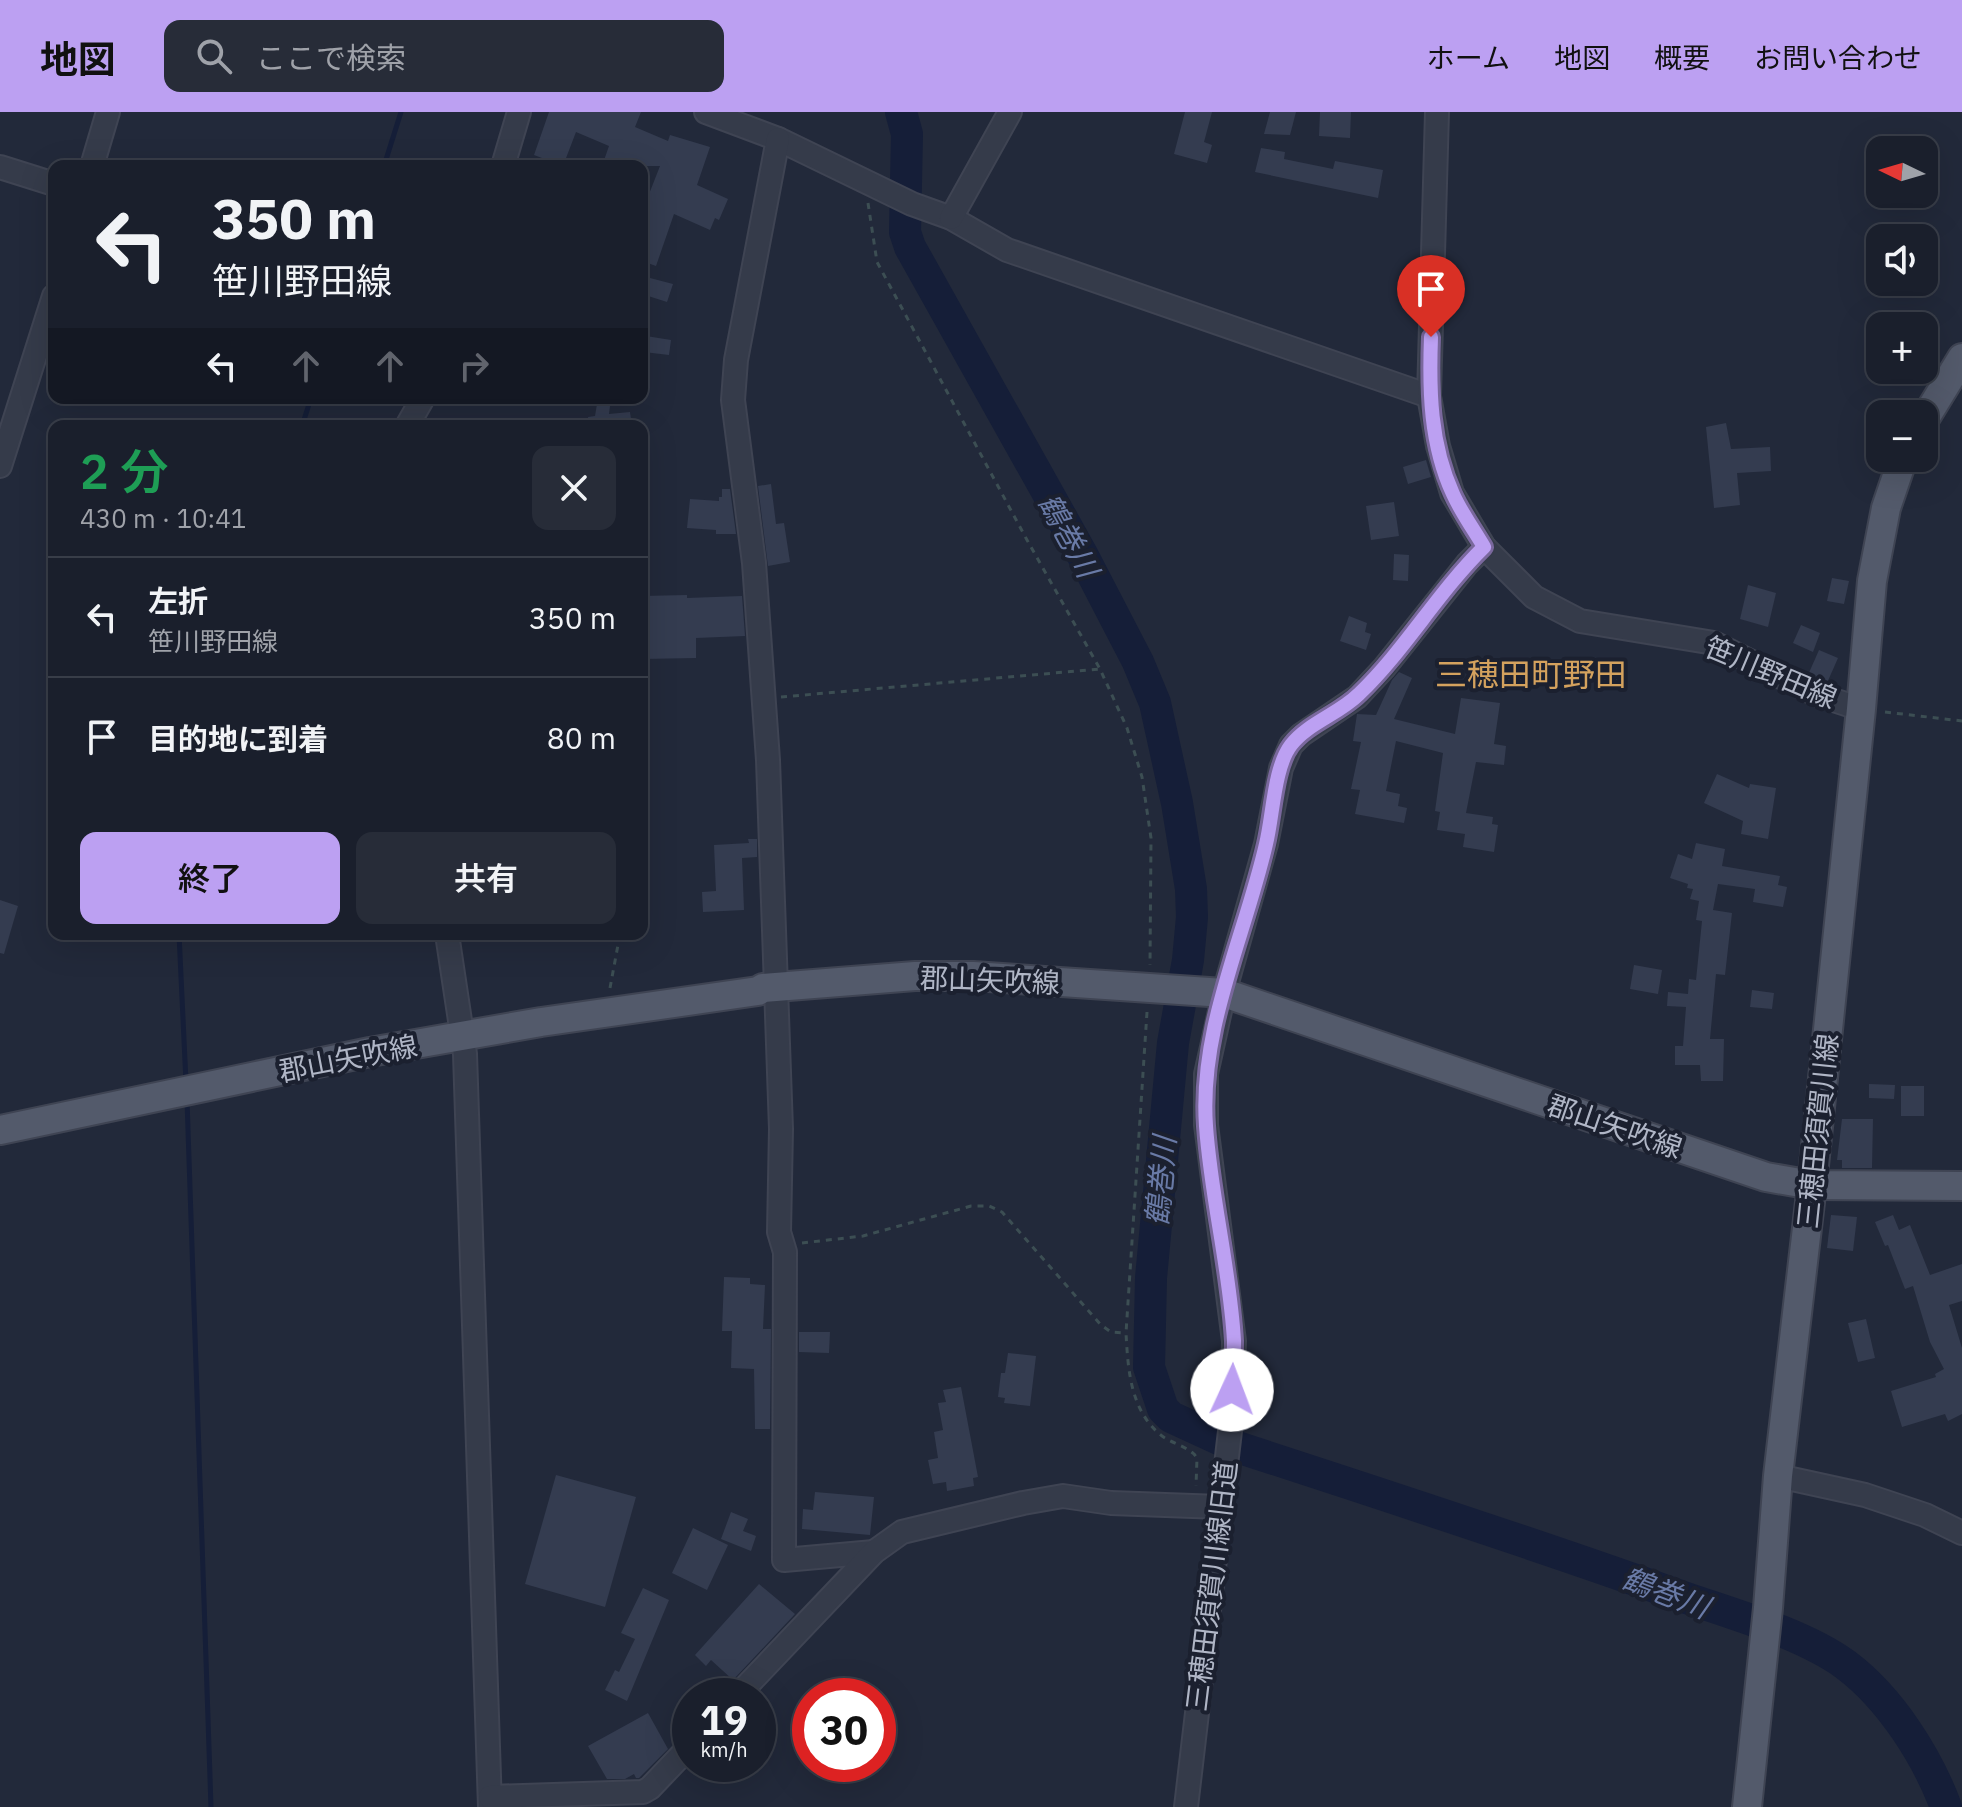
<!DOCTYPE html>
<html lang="ja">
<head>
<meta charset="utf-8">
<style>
	body { margin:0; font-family:"IBM Plex Sans","Noto Sans JP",sans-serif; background:#272c38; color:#f1f3f6; height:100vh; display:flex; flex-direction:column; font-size:30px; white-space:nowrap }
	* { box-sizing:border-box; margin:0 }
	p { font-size:26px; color:#9fa2a9 }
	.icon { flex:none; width:44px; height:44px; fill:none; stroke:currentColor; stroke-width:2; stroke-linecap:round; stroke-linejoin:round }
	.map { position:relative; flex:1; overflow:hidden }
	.side { position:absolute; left:48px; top:308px; width:600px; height:520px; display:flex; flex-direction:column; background:#1a1f2c; border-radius:16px; box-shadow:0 8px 32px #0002,0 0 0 2px #383d48 }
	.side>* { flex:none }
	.guide { position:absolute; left:48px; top:48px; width:600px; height:244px; border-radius:16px; box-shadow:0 8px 32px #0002,0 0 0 2px #383d48; background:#1a1f2c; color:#f1f3f6; overflow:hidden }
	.needle { width:52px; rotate:275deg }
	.tools { position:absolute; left:1866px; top:24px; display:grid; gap:16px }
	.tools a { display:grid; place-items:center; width:72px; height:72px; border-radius:16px; background:#1a1f2c; box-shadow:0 8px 32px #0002,0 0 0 2px #383d48; font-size:40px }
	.speed { position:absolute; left:672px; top:1566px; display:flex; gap:16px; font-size:40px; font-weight:700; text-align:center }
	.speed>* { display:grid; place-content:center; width:104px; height:104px; border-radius:50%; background:#1a1f2c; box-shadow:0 8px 32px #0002,0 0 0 2px #383d48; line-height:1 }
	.speed small { font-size:20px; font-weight:400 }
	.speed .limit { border:12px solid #d22; background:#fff; color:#111 }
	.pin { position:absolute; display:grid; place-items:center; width:68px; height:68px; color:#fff; margin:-82px -34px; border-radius:50% 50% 50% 0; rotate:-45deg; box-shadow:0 0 8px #0007 }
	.pin .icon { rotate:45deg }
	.me { position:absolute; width:88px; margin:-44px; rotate:2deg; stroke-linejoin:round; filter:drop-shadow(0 0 6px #0008) }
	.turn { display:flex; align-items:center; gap:28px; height:168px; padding:0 32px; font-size:36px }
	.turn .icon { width:104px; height:104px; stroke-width:2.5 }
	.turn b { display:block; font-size:56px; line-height:68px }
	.lanes { display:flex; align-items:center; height:76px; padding:0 32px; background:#0003; justify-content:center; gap:40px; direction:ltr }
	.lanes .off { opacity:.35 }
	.round { display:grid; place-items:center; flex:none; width:84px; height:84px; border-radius:16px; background:#272c38 }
	.head { display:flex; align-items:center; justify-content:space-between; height:136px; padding:0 32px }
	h1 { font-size:48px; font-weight:600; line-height:60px; color:#1e9e55 }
	.cta { display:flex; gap:16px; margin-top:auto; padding:16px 32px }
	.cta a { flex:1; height:92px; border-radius:16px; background:#bca0f2; color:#111; font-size:32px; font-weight:600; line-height:92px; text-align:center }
	.cta a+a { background:#272c38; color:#f1f3f6 }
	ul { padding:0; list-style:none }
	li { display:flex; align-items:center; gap:24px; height:120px; padding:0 32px; border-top:2px solid #383d48 }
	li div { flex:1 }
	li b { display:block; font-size:30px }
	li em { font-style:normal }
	header { display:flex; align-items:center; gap:48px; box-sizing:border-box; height:112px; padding:0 40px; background:#bca0f2; color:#111 }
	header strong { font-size:38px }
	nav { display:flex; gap:44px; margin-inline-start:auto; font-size:28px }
	.search { width:560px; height:72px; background:#272c38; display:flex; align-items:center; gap:20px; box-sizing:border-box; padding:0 28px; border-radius:16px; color:#9fa2a9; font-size:30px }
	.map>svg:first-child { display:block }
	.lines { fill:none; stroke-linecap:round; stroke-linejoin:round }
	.stream { stroke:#151e38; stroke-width:5 }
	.river { stroke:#151e38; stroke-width:32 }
	.building { fill:#343c50 }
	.minor-casing { stroke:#3f4453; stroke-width:26 }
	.major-casing { stroke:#3f4453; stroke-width:32 }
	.path { stroke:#3c4e53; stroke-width:3; stroke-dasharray:6 6; stroke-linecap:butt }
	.minor { stroke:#353b4a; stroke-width:22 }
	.major { stroke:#535a6b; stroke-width:28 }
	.route-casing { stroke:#7a689d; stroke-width:20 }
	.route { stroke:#bca0f2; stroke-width:14 }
	.labels { text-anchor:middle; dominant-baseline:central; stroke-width:8; stroke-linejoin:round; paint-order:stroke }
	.street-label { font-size:28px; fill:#b0b6c6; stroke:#1b202f }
	.water-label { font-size:30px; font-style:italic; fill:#697aa6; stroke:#1b202f }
	.quarter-label { font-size:32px; fill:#d4a25e; stroke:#1b202f }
</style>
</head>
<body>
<header>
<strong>地図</strong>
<div class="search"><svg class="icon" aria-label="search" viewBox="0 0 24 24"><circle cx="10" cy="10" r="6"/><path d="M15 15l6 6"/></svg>ここで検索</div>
<nav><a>ホーム</a><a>地図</a><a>概要</a><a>お問い合わせ</a></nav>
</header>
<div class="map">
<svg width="1962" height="1695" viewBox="0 0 1962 1695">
	<rect width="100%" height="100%" fill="#22293a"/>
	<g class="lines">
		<g class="stream">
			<path d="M384,54L401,0"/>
			<path d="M302,314L311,286"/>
			<path d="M179,822L186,970"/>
			<path d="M187,988L211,1695"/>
		</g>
		<path class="river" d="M901,0L907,22L905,120L910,135L1083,444L1138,550L1155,591L1177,691L1191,777L1192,805L1188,848L1173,931L1151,1166L1149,1255L1163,1297L1171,1305L1234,1334C1381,1382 1527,1429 1672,1481C1725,1500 1801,1520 1846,1553C1890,1586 1927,1644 1946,1695"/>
	</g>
	<g class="building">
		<path d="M549,0H641L635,15L668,29L670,23L710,35L697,73L728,87L719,108L715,106L710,118L674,102L656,154L642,149V100L660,54H602L609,34L576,20L563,54L534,43Z"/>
		<path d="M1185,0H1212L1204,30L1212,33L1207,51L1174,42Z"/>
		<path d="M1270,0H1296L1290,23L1264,22Z"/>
		<path d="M1320,0H1351L1350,26L1319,24Z"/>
		<path d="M1261,36L1285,40L1284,47L1333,57L1335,49L1383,58L1378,86L1255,60Z"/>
		<path d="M650,166L673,172L667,190L645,183Z"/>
		<path d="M646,224L671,228L669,243L644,240Z"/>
		<path d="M598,286H611L609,302L630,300L632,314H589L588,305L595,304Z"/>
		<path d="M1726,311L1731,337L1770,335L1771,359L1737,361L1740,393L1714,396L1706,315Z"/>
		<path d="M1426,348L1431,365L1408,372L1403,355Z"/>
		<path d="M771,372L776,412L784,411L790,450L768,454L758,374Z"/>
		<path d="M722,377H730L736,422H716V418L687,416L690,387L719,389V385H722Z"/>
		<path d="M1394,390L1399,424L1371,428L1366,394Z"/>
		<path d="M1394,442L1409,443L1408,469L1393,468Z"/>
		<path d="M1832,466L1849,469L1844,492L1827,489Z"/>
		<path d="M1748,473L1776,481L1768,515L1740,507Z"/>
		<path d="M687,483V486L742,484L745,524L696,526V546L642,547V484Z"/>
		<path d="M1349,504L1367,511L1365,520L1371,522L1366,538L1340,529Z"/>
		<path d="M1801,513L1820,521L1813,540L1793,531Z"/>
		<path d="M1819,538L1838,546L1827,571L1808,563Z"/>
		<path d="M1399,560L1412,566L1394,607L1455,622L1461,586L1500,591L1494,632L1506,634L1504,653L1476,650L1466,701L1493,705L1492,712L1498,713L1494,740L1463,735L1465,722L1437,718L1440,700L1435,699L1443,641L1396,629L1386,679L1400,682L1398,694L1407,696L1404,711L1355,702L1360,678L1351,677L1361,630L1353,629L1357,602L1376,603L1392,568Z"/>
		<path d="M1717,662L1749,676L1750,672L1776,676L1768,727L1741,722L1743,709L1704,691Z"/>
		<path d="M748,727H757V745L742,746L744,798L703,800L702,780L716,779L714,733L749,731Z"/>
		<path d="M1696,731L1725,737L1722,754L1780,764L1778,773L1787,775L1783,795L1753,790L1755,777L1718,772L1713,798L1732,801L1725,863L1716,862L1710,927H1724L1723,969H1701L1700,953H1675V934H1683L1686,895L1667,894L1668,880L1688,882L1689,867L1696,868L1702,809L1696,808L1699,789L1690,787L1693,777L1687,776L1688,772L1670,766L1678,742L1692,747Z"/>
		<path d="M0,788L18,794L4,842L0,841Z"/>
		<path d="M1634,853L1662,858L1658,882L1630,877Z"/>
		<path d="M1752,878L1774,881L1772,897L1750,895Z"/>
		<path d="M1869,972L1895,973L1894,987L1869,986Z"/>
		<rect x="1901" y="974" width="23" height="30"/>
		<path d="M1842,1007H1873L1872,1056H1842V1048H1837Z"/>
		<path d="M1831,1103L1857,1105L1853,1139L1827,1136Z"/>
		<path d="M1893,1103L1899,1118L1910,1113L1930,1163L1962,1152V1189L1949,1193L1962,1236V1302L1948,1309L1945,1302L1902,1315L1891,1279L1936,1265L1935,1262L1944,1257L1930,1230L1913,1174L1905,1177L1888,1133L1885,1134L1875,1110Z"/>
		<path d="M724,1165L750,1166V1172L765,1173L763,1217H771L770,1317H755L754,1257L731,1256L732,1219H722Z"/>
		<path d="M1866,1207L1875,1246L1858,1250L1848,1211Z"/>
		<path d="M799,1220H830L829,1241L799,1240Z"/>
		<path d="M1008,1241L1036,1244L1030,1294L1004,1291L1005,1286L998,1285L1001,1261H1005Z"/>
		<path d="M961,1275L978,1365L973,1366L974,1374L947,1379L946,1370L933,1372L928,1348L938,1346L934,1320L943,1318L938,1291L946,1290L943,1278Z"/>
		<path d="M556,1363L636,1385L605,1495L525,1472Z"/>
		<path d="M815,1380L874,1385L870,1423L802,1417L803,1397L813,1398Z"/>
		<path d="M731,1400L748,1407L743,1419L756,1424L751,1439L721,1427Z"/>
		<path d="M693,1416L728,1433L707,1478L672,1461Z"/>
		<path d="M759,1472L795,1502L733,1568L711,1548L706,1554L695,1543Z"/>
		<path d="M643,1476L669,1488L627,1589L605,1578L615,1558L619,1560L635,1527L621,1521Z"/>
		<path d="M648,1601L668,1637L639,1666H636L634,1662L625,1667H607L588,1634Z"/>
	</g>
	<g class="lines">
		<defs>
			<g id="minor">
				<path d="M706,0L778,27L912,92L951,106L1007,138L1429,284"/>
				<path d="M1437,0L1429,284L1438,334L1452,381L1484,435L1534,485L1580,509L1714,531L1815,582L1861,597"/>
				<path d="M778,27L736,248L733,288L754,451L768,648L781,1017L779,1120L785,1140L784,1448L874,1440"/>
				<path d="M92,54L108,0"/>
				<path d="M503,54L519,0"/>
				<path d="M0,55L54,72"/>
				<path d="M951,106L1010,0"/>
				<path d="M407,314L423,286"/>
				<path d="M0,354L54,184"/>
				<path d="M447,822L465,942L490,1695"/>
				<path d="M1778,1364L1865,1383L1925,1403L1962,1421"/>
				<path d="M737,1584L874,1440L902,1420L1023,1391L1063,1384L1111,1391L1220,1395"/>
				<path d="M490,1685L643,1680L650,1676L690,1634"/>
				<path d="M1186,1695L1232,1302L1234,1229L1206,1013V962L1224,881L1266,732L1281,656L1291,633L1301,623L1357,585L1384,556L1467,452L1484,435"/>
			</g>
			<g id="major">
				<path d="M1924,308L1962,246"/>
				<path d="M0,1018L370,940L541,910L758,879L763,876L915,864H973L1224,881L1766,1065L1812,1073L1962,1074"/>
				<path d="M1747,1695L1768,1496L1778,1364L1812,1073L1861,597L1872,469L1886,396L1903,346"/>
			</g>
		</defs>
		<use href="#minor" class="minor-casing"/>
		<use href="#major" class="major-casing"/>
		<g class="path">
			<path d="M868,91L877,150L1027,428L1100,557L1127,616L1142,665L1151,726L1150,853"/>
			<path d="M781,585L1100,557"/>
			<path d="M1885,600L1962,609"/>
			<path d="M610,876L620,822"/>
			<path d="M1147,900L1126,1221C1128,1257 1130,1299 1162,1324C1172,1331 1185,1334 1194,1342L1197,1346L1196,1374"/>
			<path d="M802,1131L863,1124L971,1094H989L1002,1100L1101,1213L1111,1220L1126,1221"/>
		</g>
		<use href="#minor" class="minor"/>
		<use href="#major" class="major"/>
	</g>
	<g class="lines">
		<defs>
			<path id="route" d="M1232,1278C1233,1262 1234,1245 1234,1229C1230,1157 1211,1086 1206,1014C1199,917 1245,824 1266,732C1273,704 1274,655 1291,633C1308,611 1339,602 1359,582C1405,538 1438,480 1484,435C1474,418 1461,400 1453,382C1430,332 1429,278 1431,225"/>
		</defs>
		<use href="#route" class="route-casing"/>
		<use href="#route" class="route"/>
	</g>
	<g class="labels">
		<g class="street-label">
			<text transform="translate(1771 560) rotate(23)">笹川野田線</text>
			<text transform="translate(990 868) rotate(2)">郡山矢吹線</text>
			<text transform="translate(348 946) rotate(-11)">郡山矢吹線</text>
			<text transform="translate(1615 1014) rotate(19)">郡山矢吹線</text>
			<text transform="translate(1817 1019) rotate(-84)">三穂田須賀川線</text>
			<text transform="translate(1211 1474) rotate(-83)">三穂田須賀川線旧道</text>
		</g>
		<g class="water-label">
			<text transform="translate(1069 423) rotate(61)">鶴巻川</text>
			<text transform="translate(1160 1069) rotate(-85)">鶴巻川</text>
			<text transform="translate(1666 1480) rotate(21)">鶴巻川</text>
		</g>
		<g class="quarter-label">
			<text x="1531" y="562">三穂田町野田</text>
		</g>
	</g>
</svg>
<div class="tools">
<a><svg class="needle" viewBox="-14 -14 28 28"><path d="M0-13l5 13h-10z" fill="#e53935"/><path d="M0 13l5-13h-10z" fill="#9fa2a9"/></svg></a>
<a><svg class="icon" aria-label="sound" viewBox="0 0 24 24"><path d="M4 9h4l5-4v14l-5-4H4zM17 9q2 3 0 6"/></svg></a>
<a>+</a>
<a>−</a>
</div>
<div class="speed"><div>19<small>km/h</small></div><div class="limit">30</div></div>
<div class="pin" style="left:1431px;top:225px;background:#d93025"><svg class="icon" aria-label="arrive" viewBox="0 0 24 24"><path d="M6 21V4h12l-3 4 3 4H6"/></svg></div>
<svg class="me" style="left:1232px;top:1278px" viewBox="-20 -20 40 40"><circle r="19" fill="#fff"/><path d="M0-13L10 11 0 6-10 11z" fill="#bca0f2"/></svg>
<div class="guide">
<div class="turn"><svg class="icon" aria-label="left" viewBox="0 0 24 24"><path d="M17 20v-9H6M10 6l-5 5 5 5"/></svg><div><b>350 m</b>笹川野田線</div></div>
<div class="lanes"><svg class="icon" aria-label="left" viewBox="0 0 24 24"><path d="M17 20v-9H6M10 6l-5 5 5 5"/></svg><svg class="icon off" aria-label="ahead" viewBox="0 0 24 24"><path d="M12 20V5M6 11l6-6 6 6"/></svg><svg class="icon off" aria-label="ahead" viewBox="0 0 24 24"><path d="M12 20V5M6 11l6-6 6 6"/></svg><svg class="icon off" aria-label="right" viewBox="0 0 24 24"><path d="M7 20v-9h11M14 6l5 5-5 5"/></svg></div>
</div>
<section class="side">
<div class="head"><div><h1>2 分</h1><p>430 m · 10:41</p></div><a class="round"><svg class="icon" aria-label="close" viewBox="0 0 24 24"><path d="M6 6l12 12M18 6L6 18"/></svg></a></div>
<ul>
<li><svg class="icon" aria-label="left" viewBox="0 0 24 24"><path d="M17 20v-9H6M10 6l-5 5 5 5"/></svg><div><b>左折</b><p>笹川野田線</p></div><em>350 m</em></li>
<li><svg class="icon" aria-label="arrive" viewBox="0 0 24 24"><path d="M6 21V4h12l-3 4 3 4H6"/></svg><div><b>目的地に到着</b></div><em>80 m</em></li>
</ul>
<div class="cta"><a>終了</a><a>共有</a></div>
</section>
</div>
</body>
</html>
